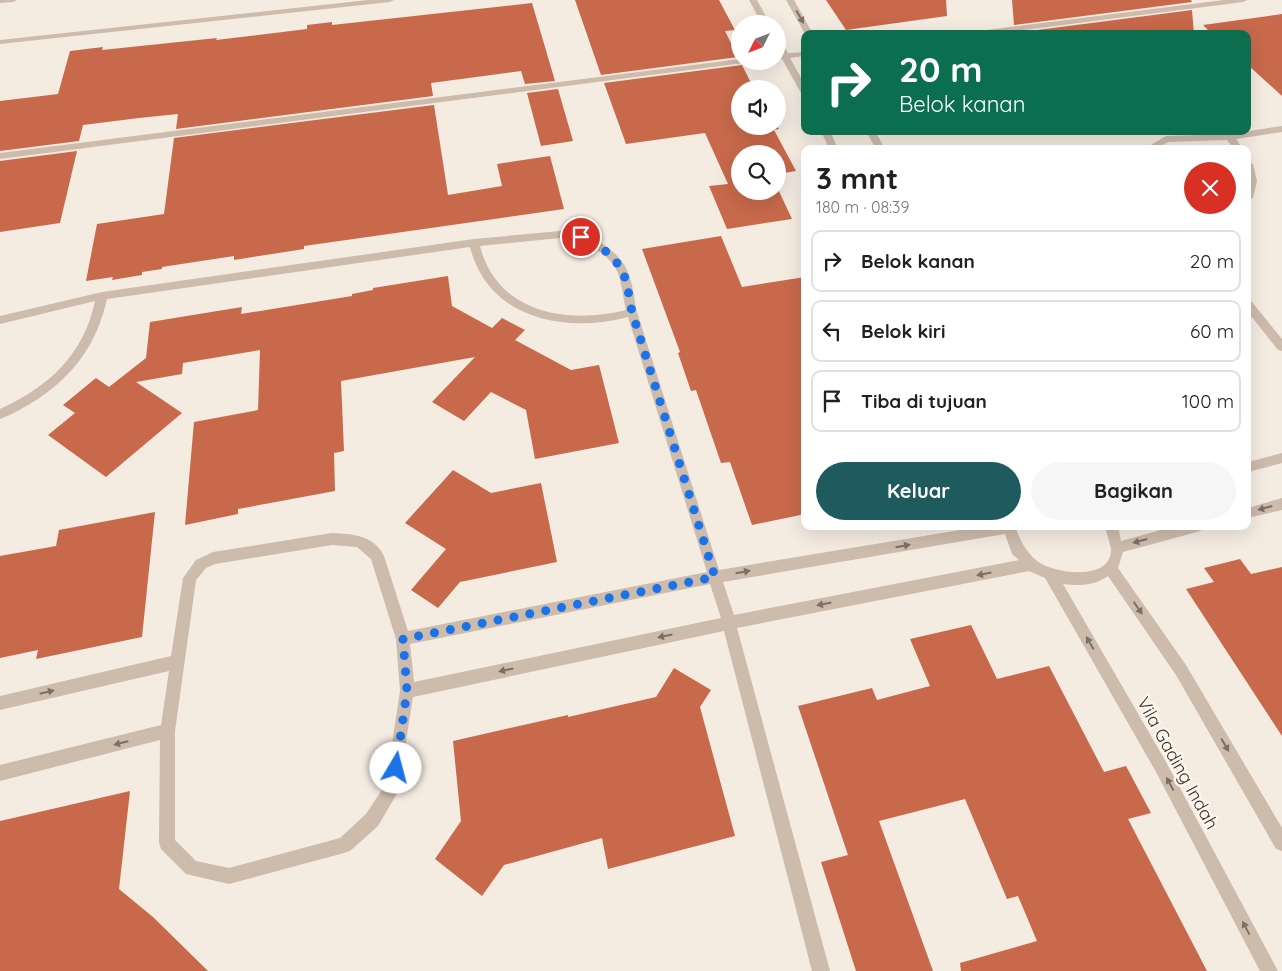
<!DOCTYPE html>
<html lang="id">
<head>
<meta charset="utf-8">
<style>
	body { margin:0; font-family:Quicksand,sans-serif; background:#f6f6f6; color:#202124; height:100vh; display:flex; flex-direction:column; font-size:19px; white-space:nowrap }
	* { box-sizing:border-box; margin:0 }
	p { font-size:16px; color:#757577 }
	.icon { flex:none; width:28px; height:28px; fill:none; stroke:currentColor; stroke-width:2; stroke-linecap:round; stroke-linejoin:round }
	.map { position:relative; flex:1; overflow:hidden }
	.side { position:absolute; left:801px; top:145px; width:450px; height:385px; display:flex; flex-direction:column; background:#fff; border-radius:10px; box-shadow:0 5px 20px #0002 }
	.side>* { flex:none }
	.top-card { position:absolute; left:801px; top:30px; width:450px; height:105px; border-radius:10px; box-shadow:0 5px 20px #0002; background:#0b6e4f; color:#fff; overflow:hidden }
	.needle { width:32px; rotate:228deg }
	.tools { position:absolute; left:731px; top:15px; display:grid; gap:10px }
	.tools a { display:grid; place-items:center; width:55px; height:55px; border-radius:50%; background:#fff; box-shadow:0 5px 20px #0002; font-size:25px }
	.pin { position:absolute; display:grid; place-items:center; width:42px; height:42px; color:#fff; margin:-21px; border:2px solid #fff; border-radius:50%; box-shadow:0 1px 5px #0007 }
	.me { position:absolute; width:55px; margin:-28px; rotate:8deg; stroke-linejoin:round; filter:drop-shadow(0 0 4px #0008) }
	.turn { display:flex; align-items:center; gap:18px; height:105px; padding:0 15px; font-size:22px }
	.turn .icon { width:65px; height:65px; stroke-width:2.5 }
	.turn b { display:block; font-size:35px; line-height:42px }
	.round { display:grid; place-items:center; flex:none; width:52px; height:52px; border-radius:26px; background:#f6f6f6 }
	.head { display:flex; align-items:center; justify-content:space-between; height:85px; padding:0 15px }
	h1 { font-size:30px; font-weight:800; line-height:38px }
	.primary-button { display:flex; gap:10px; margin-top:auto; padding:10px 15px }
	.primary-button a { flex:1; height:58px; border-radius:30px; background:#1f5a5e; color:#fff; font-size:20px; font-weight:800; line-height:58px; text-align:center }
	.primary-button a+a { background:#f6f6f6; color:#202124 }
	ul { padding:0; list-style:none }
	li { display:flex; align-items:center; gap:15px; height:62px; margin:0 10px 8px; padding:0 5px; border:2px solid #e0e0e0; border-radius:10px }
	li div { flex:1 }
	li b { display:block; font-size:19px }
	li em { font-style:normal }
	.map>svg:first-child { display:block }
	.building { fill:#c8694b }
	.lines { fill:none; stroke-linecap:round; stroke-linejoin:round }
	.service { fill:#cdbbac; fill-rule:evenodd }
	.minor { fill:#cdbbac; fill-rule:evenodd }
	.oneway { fill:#7d6f65 }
	.route { stroke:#1a73e8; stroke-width:9; stroke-dasharray:0 16.2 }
	.labels { text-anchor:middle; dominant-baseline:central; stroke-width:5; stroke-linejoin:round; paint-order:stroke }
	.near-street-label { font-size:18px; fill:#3b302b; stroke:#fbf5ee }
</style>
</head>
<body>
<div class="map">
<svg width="1282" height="971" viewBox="0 0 1282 971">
	<rect width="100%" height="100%" fill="#f4ebe1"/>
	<g class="building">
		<path d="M575,0H719L735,30L725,31L738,57L601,75Z"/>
		<path d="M826,0H946L947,16L846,30Z"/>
		<path d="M1012,0H1191L1192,2L1014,25Z"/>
		<path d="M532,3L555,81L525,84L521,71L431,83L433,96L176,129L178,114L139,118L83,125L79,141L0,151V101L58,94L70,51L103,47L102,50L217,38L216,40L307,29V25L332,22V25Z"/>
		<path d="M1192,10L1194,34H1014V33Z"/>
		<path d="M1282,14V96L1248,65V34H1212L1203,25Z"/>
		<path d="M742,65L750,81H753L757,89H740V126H777L779,129L774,130L796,171L778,174V154H740V191H778V189L792,219L727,229L709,186L728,184L705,133L626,144L604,83Z"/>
		<path d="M558,89L573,141L541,146L527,93Z"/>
		<path d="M434,105L448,195L502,186L497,164L550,156L564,209L304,246V249L234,260V256L162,267V269L142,272V275L112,280L113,277L86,281L97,224L164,214L174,138Z"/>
		<path d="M77,151L60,223L0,232V161Z"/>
		<path d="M721,236L742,287L805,277V514L752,525L730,462L721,463L696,390L691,391L678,353L680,352L642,249Z"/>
		<path d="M448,276L452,306L492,328L502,318L525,330L515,340L571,370L599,365L619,443L535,459L526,410L491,392L464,421L432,402L475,357L341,381L344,451L334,453L335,491L238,509V514L185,525L194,422L258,410L260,350L183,363L182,374L136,382L182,413L106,477L48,435L75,413L63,405L96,378L109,387L146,358L150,322L242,307L241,314L352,296V294L373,290V288Z"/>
		<path d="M453,470L491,493L541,483L557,562L460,582L438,608L411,590L446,549L405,523Z"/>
		<path d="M155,512L142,637L36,659L38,650L0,658V556L56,546L59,530Z"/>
		<path d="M1240,559L1251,574L1282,567V736L1186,589L1214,582L1204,568Z"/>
		<path d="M971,625L997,679L1049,666L1104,772L1126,766L1151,813L1128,819L1207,971H961L960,963L1037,941L1018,896L1007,899L965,799L879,821L933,971H856L821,862L848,855L798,706L872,688L877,700L930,686L910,639Z"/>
		<path d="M674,668L711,690L700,707L735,836L608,869L602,838L504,865L482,896L435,859L461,821L453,741L568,715V717L656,697Z"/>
		<path d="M130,791L119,889L153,917L208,971H0V821Z"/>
	</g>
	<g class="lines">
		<path class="service" d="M0,0H17L13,2L0,3Z"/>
		<g class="minor">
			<path d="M368,0H394L390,2L0,44V40Z"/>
			<path d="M749,0H757L770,24H762Z"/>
			<path d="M786,0H794L813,34H805Z"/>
			<path d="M1224,0H1247L1243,2L992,34H967L971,32Z"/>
			<path d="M778,41H781L788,53L805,52V56L790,58L805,85V96L801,93L782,59H778V55L780,54L778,50Z"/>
			<path d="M740,59V61H748L744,63L0,159V153Z"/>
			<path d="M1282,126V132L1236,139L1243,149H1234L1227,140L1168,142L1155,149H1144L1166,136L1230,134Z"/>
			<path d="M821,131H830L838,149H829Z"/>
			<path d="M866,131H875L885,149H876Z"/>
			<path d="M1248,161L1253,164L1257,181L1253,198L1248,201Z"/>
			<path d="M571,230C591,235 618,250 627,270C633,283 634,299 637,312L719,570L984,526H1015C1020,540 1025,551 1037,561C1054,574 1112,582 1111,549C1110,542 1106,533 1105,526H1118L1121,541L1175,526H1203L1202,530L1197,532L1123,552L1118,568L1186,665L1282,828V851L1276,849L1176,675L1108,576C1094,586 1079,586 1063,584L1166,762L1278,971H1260L1156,772L1045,578L1029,571L737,628L830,971H812L724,631L413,697L398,792L378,826L350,851L344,853L229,884L186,874L161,849L159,843L160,740L0,781V765L161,725L169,671L0,710V696L171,656L183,578L196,560L213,552L332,533C352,534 374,535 384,556L408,631L707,572L628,317C565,334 488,319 470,247L107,299C97,343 75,374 38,399C26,406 14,414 0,419V409C48,387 84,355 95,301L0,324V316L102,292L474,239ZM570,237C587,243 609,254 617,271C622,282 623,298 626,310C567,325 497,313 480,246ZM1005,534L1012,554L1019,560L734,615L723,582ZM332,545L357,547L371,559L396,639L400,691L386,784L366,814L340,838L229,868L196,861L175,840V731L196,580L206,568L215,564ZM710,584L721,618L414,682L410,644Z"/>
			<path d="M1248,301L1252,302L1282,339V351L1278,350L1248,312Z"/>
			<path d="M1282,453V463L1248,472V462Z"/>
			<path d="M1282,498V510L1248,518V508Z"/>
		</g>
	</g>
	<defs><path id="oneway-solid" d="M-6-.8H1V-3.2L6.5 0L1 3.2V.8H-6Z" transform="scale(1.25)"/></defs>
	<g class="oneway">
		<use href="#oneway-solid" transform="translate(800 17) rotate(60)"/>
		<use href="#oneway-solid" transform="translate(1265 508) rotate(165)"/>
		<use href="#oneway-solid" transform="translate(1140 541) rotate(165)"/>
		<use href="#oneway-solid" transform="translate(903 546) rotate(-10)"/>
		<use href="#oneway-solid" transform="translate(743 572) rotate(-10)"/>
		<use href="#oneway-solid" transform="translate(984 574) rotate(169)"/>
		<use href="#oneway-solid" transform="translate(824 604) rotate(169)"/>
		<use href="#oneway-solid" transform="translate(1138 608) rotate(55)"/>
		<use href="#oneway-solid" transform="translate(665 636) rotate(168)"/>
		<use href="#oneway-solid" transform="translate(1090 643) rotate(-120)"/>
		<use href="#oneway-solid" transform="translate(506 670) rotate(168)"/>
		<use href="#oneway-solid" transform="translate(47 692) rotate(-13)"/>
		<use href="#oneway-solid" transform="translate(121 743) rotate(166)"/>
		<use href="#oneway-solid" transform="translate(1225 745) rotate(60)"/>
		<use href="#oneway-solid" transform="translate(1170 784) rotate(-118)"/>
		<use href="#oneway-solid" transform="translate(1246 928) rotate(-118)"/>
	</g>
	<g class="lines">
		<path class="route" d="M396,768L407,691L403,639L715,577L632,312C629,299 628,281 621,269C613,255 596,242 581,237"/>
	</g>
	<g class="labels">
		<g class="near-street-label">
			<text transform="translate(1178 763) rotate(61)">Vila Gading Indah</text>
		</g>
	</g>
</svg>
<div class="tools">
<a><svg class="needle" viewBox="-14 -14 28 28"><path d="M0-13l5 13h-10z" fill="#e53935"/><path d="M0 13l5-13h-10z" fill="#757577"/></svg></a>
<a><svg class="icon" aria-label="sound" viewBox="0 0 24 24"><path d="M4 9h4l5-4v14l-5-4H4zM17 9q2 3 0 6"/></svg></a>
<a><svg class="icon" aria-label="search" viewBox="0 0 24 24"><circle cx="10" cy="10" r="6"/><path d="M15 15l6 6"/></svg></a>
</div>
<div class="pin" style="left:581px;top:237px;background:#d93025"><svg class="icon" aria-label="arrive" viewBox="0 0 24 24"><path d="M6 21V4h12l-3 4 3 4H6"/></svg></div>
<svg class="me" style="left:396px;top:768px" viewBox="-20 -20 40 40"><circle r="19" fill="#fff"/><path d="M0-13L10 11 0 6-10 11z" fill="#1a73e8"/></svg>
<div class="top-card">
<div class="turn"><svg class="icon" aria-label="right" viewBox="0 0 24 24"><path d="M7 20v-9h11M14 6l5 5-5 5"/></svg><div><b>20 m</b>Belok kanan</div></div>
</div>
<section class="side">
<div class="head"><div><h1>3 mnt</h1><p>180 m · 08:39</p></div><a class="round" style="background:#d93025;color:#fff"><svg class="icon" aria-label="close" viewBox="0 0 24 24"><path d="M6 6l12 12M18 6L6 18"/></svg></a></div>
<ul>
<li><svg class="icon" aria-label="right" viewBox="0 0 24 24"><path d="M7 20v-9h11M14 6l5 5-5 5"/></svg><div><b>Belok kanan</b></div><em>20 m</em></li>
<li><svg class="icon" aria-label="left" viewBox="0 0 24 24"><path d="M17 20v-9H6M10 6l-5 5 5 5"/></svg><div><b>Belok kiri</b></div><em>60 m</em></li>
<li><svg class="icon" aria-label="arrive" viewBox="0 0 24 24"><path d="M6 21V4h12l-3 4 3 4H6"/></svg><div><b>Tiba di tujuan</b></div><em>100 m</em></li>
</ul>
<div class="primary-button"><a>Keluar</a><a>Bagikan</a></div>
</section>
</div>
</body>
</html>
